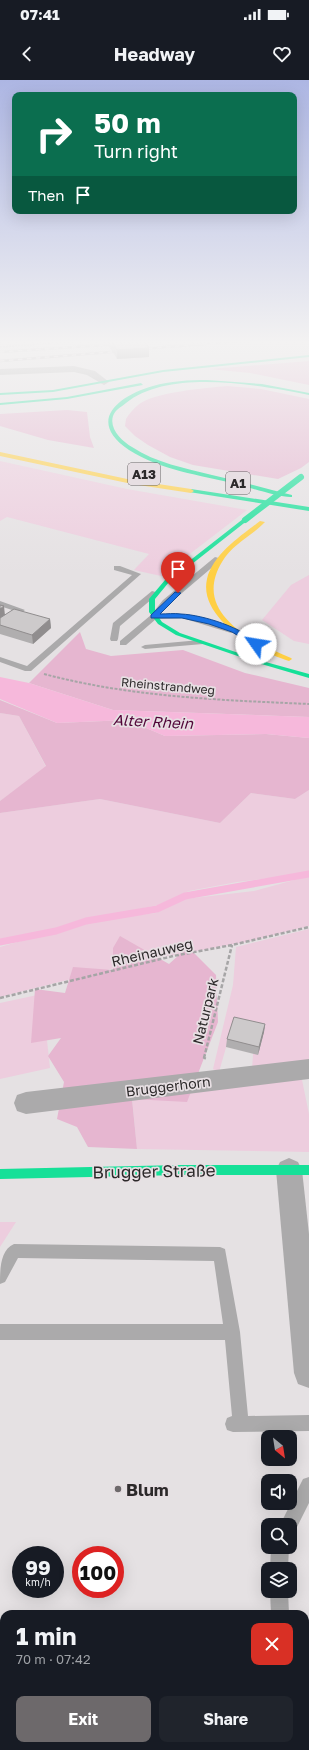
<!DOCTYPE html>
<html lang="en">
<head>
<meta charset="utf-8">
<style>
	body { margin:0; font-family:"Golos Text",sans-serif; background:#20242c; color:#f1f3f6; height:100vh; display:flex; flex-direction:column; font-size:15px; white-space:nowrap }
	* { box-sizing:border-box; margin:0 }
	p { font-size:13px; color:#9ea1a6 }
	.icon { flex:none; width:22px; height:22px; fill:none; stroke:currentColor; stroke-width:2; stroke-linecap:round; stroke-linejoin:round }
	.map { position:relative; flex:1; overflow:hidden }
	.details { position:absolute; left:0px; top:1530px; width:309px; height:140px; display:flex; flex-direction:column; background:#171b24; border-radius:12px 12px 0 0; box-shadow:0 4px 16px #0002 }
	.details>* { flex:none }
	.top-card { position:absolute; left:12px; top:12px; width:285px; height:122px; border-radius:8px; box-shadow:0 4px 16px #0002; background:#0b6e4f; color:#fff; overflow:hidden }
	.needle { width:26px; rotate:150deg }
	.tools { position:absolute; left:261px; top:1350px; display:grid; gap:8px }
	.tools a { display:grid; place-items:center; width:36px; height:36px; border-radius:8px; background:#171b24; box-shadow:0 4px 16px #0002; font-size:20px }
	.speed { position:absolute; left:12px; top:1466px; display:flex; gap:8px; font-size:20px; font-weight:700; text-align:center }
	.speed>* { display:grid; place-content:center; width:52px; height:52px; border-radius:50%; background:#171b24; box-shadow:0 4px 16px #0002; line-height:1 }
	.speed small { font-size:10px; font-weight:400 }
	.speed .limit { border:6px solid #d22; background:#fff; color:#111 }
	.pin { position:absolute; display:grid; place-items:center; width:34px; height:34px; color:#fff; margin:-41px -17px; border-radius:50% 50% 50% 0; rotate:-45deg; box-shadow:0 0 4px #0007 }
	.pin .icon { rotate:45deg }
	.me { position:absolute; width:44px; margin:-22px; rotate:302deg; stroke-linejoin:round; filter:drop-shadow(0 0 3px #0008) }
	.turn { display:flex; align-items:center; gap:14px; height:84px; padding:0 16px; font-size:18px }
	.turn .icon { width:52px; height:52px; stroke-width:2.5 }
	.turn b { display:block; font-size:28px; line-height:34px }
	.then { display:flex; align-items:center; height:38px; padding:0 16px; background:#0003; gap:8px; font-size:15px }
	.round { display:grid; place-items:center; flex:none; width:42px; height:42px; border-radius:8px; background:#20242c }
	.overview { display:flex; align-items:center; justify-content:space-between; height:68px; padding:0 16px }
	h1 { font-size:24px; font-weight:700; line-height:30px }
	.cta { display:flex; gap:8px; margin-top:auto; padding:8px 16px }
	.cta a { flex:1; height:46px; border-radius:8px; background:#6d696b; color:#fff; font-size:16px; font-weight:700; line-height:46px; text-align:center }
	.cta a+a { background:#20242c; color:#f1f3f6 }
	.status { display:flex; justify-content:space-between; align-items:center; height:28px; padding:0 20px; background:#171b24; direction:ltr }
	.status svg { height:11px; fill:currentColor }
	header { display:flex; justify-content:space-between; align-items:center; height:52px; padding:0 16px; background:#171b24; font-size:18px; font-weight:700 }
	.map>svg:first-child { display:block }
	.green { fill:#edcdde }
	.forest { fill:#e6b6d0 }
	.water { fill:#f6b8db }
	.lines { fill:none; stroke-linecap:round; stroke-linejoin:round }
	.stream { stroke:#f6b8db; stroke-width:7 }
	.path-far3 { stroke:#a6a5a6; stroke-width:1.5; stroke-dasharray:2 1; stroke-linecap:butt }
	.path-far2 { stroke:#a6a5a6; stroke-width:2; stroke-dasharray:3 1.5; stroke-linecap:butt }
	.path-far1 { stroke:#a6a5a6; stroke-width:2.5; stroke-dasharray:4 2; stroke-linecap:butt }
	.path { stroke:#a6a5a6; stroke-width:3; stroke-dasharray:5 2.5; stroke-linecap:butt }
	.lane { fill:#abaaab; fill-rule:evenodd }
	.street { fill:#abaaab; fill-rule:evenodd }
	.fast { fill:#16e098; fill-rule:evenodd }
	.slow { fill:#ffcf43; fill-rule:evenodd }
	.rail-casing { stroke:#aba9aa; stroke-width:2.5 }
	.rail { stroke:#e7dfe3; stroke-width:1.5; stroke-dasharray:4.5; stroke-linecap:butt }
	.fast-bridge { stroke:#16e098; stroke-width:6 }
	.wall { fill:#b0aeaf }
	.shaded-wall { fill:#908d8e }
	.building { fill:#cdcacb; stroke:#908d8e }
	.route { fill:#1a73e8; stroke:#114b97 }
	.poi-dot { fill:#6d696b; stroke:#e7dfe3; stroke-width:1.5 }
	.labels { text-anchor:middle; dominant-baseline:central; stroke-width:3.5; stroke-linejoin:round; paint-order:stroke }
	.far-street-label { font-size:12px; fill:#2c292a; stroke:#e7dfe3 }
	.shield { fill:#e7dfe3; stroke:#646062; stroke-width:1 }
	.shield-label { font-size:13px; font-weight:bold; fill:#2c292a }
	.street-label { font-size:14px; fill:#2c292a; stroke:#e7dfe3 }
	.water-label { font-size:15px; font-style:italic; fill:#510538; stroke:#e7dfe3 }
	.near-street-label { font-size:17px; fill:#2c292a; stroke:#e7dfe3 }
	.near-poi-label { font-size:17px; font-weight:bold; fill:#2c292a; stroke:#e7dfe3; text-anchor:start }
</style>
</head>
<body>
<div class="status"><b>07:41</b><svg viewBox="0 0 49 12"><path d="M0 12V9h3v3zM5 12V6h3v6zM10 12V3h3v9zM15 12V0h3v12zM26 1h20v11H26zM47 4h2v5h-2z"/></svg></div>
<header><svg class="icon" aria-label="back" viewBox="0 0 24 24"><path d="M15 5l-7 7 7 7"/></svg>Headway<svg class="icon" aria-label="heart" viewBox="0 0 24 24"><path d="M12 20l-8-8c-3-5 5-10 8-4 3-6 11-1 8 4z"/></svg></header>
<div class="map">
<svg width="309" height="1670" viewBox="0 0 309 1670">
	<rect width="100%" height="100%" fill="#e5e1e3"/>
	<g class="green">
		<path d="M0,381L127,409L247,430L161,496L134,490L149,474L7,437L0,441Z"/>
		<path d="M309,495V564L294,561L262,540L291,505Z"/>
		<path d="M0,633L19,636L46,687L0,721Z"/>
		<path d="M309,710V793L237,802L189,811L158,825L74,842L51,850L0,860V733L100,719L220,743L251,713L295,719Z"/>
		<path d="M309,796V846L246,862L146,880L0,917V867L91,841L156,833L185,819L254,811Z"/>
		<path d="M309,849V982L252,989L255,946L233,943L219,992L213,989L233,905L236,867Z"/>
		<path d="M42,914L50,988L0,999V923Z"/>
		<path d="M301,995L309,1034V1072L137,1069L132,1017Z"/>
		<path d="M0,1142H16L0,1167Z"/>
	</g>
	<g class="forest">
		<path d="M309,281V305L250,293L209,289Z"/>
		<path d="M227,306L261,309L309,319V382L301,388L278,399L193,385L170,377L148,365L135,356L125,346L126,339C129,334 133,329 138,325C154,312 206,308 227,306Z"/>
		<path d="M67,330L87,332L90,357L94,368L48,360L0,346V334Z"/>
		<path d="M80,552L86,569L111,576L183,570L245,593L309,608V637L113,630L29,603Z"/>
		<path d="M0,620L57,643L127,640L165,656L266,654L309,658V710L295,719L251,713L220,743L100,719L0,733V721L46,686L19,636L0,633Z"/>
		<path d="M120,856L169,884L188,867L216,895L218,942L187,1022L132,1019L137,1069L88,1067L77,1047L57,1039L64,1002L48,976L61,958L31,963L35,909L65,913L73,887L113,890V868Z"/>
	</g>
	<path class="water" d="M0,597L29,603L113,630L309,637V658L266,654L165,656L127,640L57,643L0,619Z"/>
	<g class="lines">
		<path class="stream" d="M0,862L56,851L86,841L157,829L185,816L309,794"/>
		<path class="path-far3" d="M0,267L78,261"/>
		<path class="path-far2" d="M44,594C131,617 219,620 309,624"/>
		<g class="path-far1">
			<path d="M0,918L173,876L232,865L309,847"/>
			<path d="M204,978L232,865"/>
		</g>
		<path class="path" d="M204,979L205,977"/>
		<g class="lane">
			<path d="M215,477L222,479L169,524L160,534H182L237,549V553H231L182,538L156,539L126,565H120V561L151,535L163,520Z"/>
			<path d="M114,486H120L141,494L31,591H25L0,582V577L27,586L132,495L114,490Z"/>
			<path d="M152,511L159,513L120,546L118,559L117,561H111L110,559L113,543Z"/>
			<path d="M0,521L25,530L0,547V541L15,531L0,526Z"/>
			<path d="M200,560L204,562L203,564L145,569L141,567L145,565Z"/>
			<path d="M14,1164L220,1167L225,1169L240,1252L248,1336L309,1335V1351L233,1352L227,1350L225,1344L227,1338L232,1336L225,1260H0V1244H223L214,1181L18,1178L5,1202L0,1204C0,1190 0,1170 14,1164Z"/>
			<path d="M309,1397V1423L295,1451L290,1453V1445H280L303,1399Z"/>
			<path d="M271,1467H289L288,1489H270Z"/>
			<path d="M270,1511H288L289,1534H271Z"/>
			<rect x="278" y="1666" width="20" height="4"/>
		</g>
		<g class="street">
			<path d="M74,286L95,291L109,302L104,305L87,295L74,292L0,295V289Z"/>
			<path d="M309,979V999L26,1034L17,1031L14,1023L17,1015L26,1012Z"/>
			<path d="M289,1078L298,1082L302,1090L309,1154V1308L298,1304L294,1293L276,1090L280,1082Z"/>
		</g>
		<g class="fast">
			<path d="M309,275V277L163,292L53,312L0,315V313L53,310L163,290Z"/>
			<path d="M207,300L262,304L309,313V315C259,305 169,288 126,323C121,327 115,330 113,336C109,349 122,361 132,367C156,383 185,388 212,395C239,401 265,408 292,415V417C281,418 248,407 236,404C200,395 160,390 129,370C86,341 118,316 153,306C170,301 189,300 207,300Z"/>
			<path d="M141,303L143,305L67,319L0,325V323L67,317Z"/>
			<path d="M191,409L309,427V431L189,412L188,411Z"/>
			<path d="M243,439L248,440L169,502L155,519V532L162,542L180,553L262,581L309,594V598L258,583L176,555L158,544L149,532V519L165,500Z"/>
			<path d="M181,1085H309V1095H181L0,1099V1089Z"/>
		</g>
		<g class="slow">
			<path d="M0,372L132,400L191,409L194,411L191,413L132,404L0,376Z"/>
			<path d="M260,441L265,442C252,456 232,464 222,482C191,533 253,562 291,578L292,579L289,581C258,572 198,538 207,499C213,474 241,456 260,441Z"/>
		</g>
		<defs>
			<g id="rail">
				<path d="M135,263L161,261"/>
				<path d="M139,269L245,261"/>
				<path d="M0,272L119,264"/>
				<path d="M0,281L123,271"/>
			</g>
		</defs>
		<use href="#rail" class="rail-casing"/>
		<use href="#rail" class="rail"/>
		<path class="fast-bridge" d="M245,440L301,397"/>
	</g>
	<g class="wall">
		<path d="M106,261H145L149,277L117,279Z"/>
		<path d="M0,525L5,535L50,539L51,548L33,564L0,554Z"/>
		<path d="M265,944L264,952L258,975L226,967L227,959Z"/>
	</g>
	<g class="shaded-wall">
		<path d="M149,268V277L117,279V270Z"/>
		<path d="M4,526L5,536L0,540V529Z"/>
		<path d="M50,539L51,548L33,564L32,555Z"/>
		<path d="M265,944L264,952L258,975L259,967Z"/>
	</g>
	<g class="building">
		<path d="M111,261H145L149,268L117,270Z"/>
		<path d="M0,525L4,526L0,529Z"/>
		<path d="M14,529L50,539L32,555L0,545V538Z"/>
		<path d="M234,937L265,944L259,967L227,959Z"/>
	</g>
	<linearGradient id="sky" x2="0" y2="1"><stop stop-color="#adb6e3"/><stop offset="0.53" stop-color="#f3f2f2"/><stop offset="1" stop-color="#f3f2f2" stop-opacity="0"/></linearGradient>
	<rect width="309" height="494" fill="url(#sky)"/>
	<path class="route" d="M175,512L181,513L160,534C167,534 174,533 181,534C204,535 243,548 259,564L253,565L232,552L209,544L182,538H151V535Z"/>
	<circle class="poi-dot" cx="118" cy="1409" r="4"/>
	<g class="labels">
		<g class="far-street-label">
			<text transform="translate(168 606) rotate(5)">Rheinstrandweg</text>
		</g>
		<g class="shield">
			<rect x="128" y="383" width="32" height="22" rx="3"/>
			<rect x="226" y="392" width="24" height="22" rx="3"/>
		</g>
		<g class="shield-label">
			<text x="144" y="394">A13</text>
			<text x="238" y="403">A1</text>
		</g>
		<g class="street-label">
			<text transform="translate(152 872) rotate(-13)">Rheinauweg</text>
			<text transform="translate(205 931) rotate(-76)">Naturpark</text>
			<text transform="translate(168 1006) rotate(-7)">Bruggerhorn</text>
		</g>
		<g class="water-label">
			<text transform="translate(153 641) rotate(3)">Alter Rhein</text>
		</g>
		<g class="near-street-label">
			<text transform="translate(154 1091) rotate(-1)">Brugger Straße</text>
		</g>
		<g class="near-poi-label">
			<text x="126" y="1409">Blum</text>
		</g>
	</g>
</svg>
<div class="tools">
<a><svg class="needle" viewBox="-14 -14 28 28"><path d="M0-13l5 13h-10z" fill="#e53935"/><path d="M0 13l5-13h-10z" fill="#9ea1a6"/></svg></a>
<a><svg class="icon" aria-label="sound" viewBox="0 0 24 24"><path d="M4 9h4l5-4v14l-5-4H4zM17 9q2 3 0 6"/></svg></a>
<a><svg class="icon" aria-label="search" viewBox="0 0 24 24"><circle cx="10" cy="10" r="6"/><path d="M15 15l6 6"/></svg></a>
<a><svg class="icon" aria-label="layers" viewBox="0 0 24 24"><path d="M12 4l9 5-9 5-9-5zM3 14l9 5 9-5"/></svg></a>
</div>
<div class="speed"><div>99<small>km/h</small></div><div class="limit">100</div></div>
<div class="pin" style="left:178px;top:513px;background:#d93025"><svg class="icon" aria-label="arrive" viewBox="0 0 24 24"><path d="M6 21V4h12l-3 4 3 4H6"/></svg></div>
<svg class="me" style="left:256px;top:564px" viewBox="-20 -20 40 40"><circle r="19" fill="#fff"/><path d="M0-13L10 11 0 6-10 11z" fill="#1a73e8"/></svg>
<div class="top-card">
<div class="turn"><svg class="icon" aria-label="right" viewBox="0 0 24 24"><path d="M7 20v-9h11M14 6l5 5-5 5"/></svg><div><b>50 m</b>Turn right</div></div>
<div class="then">Then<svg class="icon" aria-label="arrive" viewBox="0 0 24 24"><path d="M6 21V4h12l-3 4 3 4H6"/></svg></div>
</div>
<section class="details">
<div class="overview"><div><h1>1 min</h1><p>70 m · 07:42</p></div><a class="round" style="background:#d93025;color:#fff"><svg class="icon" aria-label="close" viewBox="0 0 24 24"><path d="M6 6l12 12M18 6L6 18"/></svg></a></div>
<div class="cta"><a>Exit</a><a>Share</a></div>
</section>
</div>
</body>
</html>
